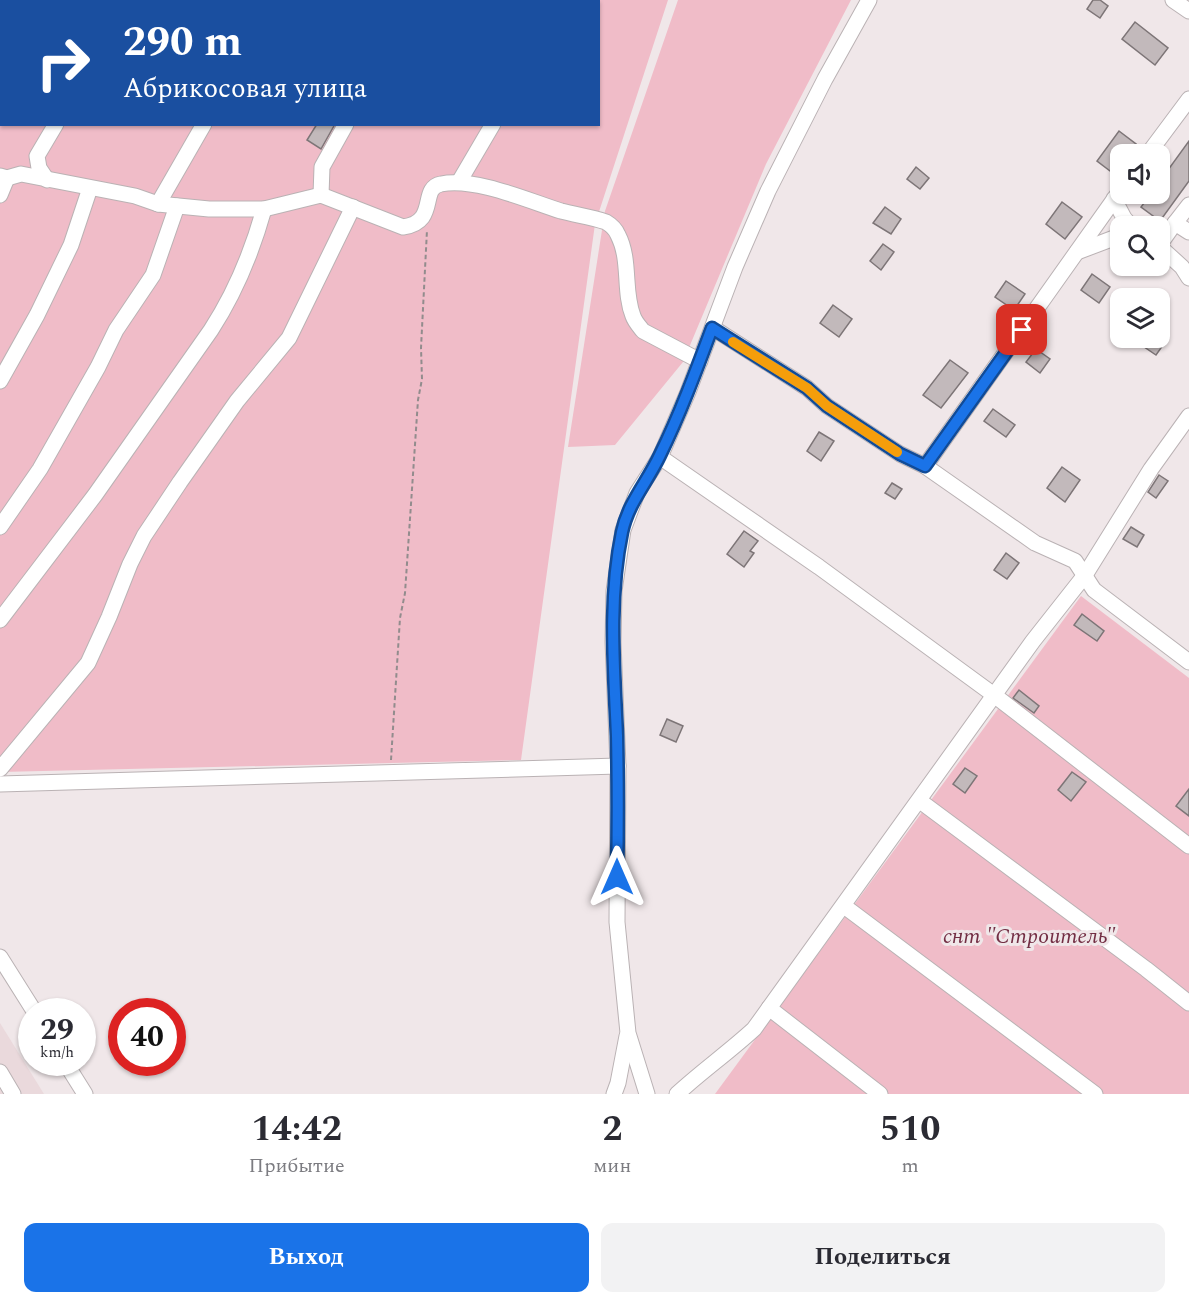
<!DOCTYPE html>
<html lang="ru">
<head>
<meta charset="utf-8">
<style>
	body { margin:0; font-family:Spectral,serif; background:#f2f2f3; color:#2b2b33; height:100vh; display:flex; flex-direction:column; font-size:22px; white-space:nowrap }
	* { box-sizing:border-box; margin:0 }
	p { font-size:20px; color:#7c7c81 }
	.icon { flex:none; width:33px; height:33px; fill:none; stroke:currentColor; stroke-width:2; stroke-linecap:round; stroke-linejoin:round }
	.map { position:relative; height:1094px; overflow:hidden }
	.drawer { display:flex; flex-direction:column; background:#fff; flex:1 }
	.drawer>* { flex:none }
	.hud { position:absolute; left:0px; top:0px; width:600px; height:126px; box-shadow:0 2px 4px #0004; background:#1a4fa0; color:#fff; overflow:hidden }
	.buttons { position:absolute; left:1110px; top:144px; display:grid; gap:12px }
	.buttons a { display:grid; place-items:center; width:60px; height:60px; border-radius:12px; background:#fff; box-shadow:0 2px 4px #0004; font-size:30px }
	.speed { position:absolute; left:18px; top:998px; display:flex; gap:12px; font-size:30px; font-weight:700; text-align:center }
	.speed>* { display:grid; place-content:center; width:78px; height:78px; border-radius:50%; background:#fff; box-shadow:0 2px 4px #0004; line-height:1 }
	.speed small { font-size:15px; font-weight:400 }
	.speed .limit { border:9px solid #d22; background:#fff; color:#111 }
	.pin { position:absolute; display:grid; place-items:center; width:51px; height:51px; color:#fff; margin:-26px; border-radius:12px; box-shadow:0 3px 9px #0006 }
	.me { position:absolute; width:66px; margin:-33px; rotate:0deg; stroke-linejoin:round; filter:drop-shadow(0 0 4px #0008) }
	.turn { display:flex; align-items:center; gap:21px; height:126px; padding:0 24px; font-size:27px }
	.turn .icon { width:78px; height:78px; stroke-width:2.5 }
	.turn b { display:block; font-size:42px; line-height:51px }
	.eta { display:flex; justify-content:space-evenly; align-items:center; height:102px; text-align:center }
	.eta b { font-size:36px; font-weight:700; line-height:42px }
	.primary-button { display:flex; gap:12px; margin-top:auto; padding:12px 24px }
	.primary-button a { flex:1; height:69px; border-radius:12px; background:#1a73e8; color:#fff; font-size:24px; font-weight:700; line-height:69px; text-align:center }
	.primary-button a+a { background:#f2f2f3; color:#2b2b33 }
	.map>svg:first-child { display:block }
	.built { fill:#ead9dc }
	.green { fill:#f0bcc8; fill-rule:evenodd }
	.building { fill:#c2b9bb; stroke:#7d7577; stroke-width:1.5 }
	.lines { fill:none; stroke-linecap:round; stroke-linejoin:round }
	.minor-casing { stroke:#bab2b4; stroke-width:17 }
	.path { stroke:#928c8d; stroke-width:2; stroke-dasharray:4.5 3; stroke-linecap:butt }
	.minor { stroke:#fff; stroke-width:15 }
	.route-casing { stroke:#114b97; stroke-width:15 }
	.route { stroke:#1a73e8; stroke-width:10 }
	.slow { stroke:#f59e0b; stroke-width:10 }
	.labels { text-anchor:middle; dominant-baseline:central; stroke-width:6; stroke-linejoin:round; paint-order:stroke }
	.park-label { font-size:22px; font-style:italic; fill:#732e44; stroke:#f0e7e9 }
</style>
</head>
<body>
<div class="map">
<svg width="1189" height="1094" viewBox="0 0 1189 1094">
	<rect width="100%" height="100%" fill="#f0e7e9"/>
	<path class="built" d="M0,1023L44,1094H0Z"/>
	<g class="green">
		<path d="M0,0H668L595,224L521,760L0,772ZM2,2H598V124H2Z"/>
		<path d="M678,0H851L766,164L683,362L615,445L568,447L605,211Z"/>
		<path d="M1081,596L1189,678V1094H715Z"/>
	</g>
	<g class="building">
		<path d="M1093,0H1100L1108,6L1100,18L1087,9Z"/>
		<path d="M1135,22L1168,48L1155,65L1122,39Z"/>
		<path d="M317,124H335L321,149L307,140Z"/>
		<path d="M1119,131L1136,144L1128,154H1120V165L1114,174L1097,161Z"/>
		<path d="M1189,141V181L1160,221L1141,207L1151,194H1160V181Z"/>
		<path d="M916,167L929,178L920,189L907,179Z"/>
		<path d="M1062,202L1082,217L1065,239L1046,224Z"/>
		<path d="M885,207L901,219L891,234L873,223Z"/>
		<path d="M883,244L894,252L881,270L870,261Z"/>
		<path d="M1092,274L1110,287L1099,303L1081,290Z"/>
		<path d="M1006,281L1025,294L1014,310L995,297Z"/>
		<path d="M833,305L852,319L839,337L820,323Z"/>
		<path d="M1131,338H1168L1156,355Z"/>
		<path d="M1036,349L1050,359L1040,373L1026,362Z"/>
		<path d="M950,360L968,373L941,408L923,395Z"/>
		<path d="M993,409L1015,425L1006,437L984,421Z"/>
		<path d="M819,432L834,441L821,461L807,451Z"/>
		<path d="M1062,467L1080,480L1065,502L1047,488Z"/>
		<path d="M1159,475L1168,481L1156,498L1148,492Z"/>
		<path d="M892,483L902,489L895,499L885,493Z"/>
		<path d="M1131,527L1144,535L1137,547L1123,539Z"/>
		<path d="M744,531L758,541L750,551L754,553L744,567L727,554Z"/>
		<path d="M1006,553L1019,563L1007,579L994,570Z"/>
		<path d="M1082,614L1104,631L1097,641L1074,625Z"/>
		<path d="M1019,690L1039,706L1034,713L1013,698Z"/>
		<path d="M667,719L683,726L676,742L660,735Z"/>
		<path d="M965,768L977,776L965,793L953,784Z"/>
		<path d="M1072,772L1086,782L1071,801L1058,790Z"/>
		<path d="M1189,789V816L1176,806Z"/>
	</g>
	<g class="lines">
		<defs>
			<g id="minor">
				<path d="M1173,0L1189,11"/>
				<path d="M128,2L129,0"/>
				<path d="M275,2L276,0"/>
				<path d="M420,2L421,0"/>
				<path d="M566,2L567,0"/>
				<path d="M1148,154L1189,99"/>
				<path d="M0,176L7,178L21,174L135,196L158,204L209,209H264L321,195L403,227C439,222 419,188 441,184C475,177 529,201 561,211C576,215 592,217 606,222C611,225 616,230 618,235C631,260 623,291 633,316C635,322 640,327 643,331L700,361"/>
				<path d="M47,180L39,168L37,156L56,124"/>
				<path d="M459,182L493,124"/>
				<path d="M0,195L7,178"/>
				<path d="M321,195L322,167L346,124"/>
				<path d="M1114,199L1124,218L1131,226"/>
				<path d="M158,204L204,124"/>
				<path d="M1189,205L1175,223L1189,232"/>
				<path d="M1160,244L1175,223"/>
				<path d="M1160,247L1182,267L1189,278"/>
				<path d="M1077,252L1114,238L1120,237"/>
				<path d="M713,328L807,388L827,406L900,454L925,466L1035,543L1075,561L1094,590L1189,662"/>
				<path d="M0,381L37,315L71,245L90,188"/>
				<path d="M660,457L819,567L994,695L1189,846"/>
				<path d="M925,466L1120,191"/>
				<path d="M0,527L40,469L98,367L116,330L153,275L177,206"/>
				<path d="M0,620L95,495L211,330C235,293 252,252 264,209"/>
				<path d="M0,769L88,663L109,617L130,564L144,536L180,482L237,401L289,338L353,207"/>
				<path d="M0,784L618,766"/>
				<path d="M920,801L1146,969L1189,1003"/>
				<path d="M844,906L1095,1094"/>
				<path d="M0,957L34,1011"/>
				<path d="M769,1008L880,1094"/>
				<path d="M65,1062L85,1094"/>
				<path d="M0,1072L13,1094"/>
				<path d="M614,1094L618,1083L627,1036"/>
				<path d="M647,1094L628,1033L617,922L618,766L613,642L614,591L623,530L637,493L660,457L688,392L735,267L768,191L825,79L869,0"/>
				<path d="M677,1094C702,1071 729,1052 754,1029L1033,641L1085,575L1151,469L1189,416"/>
			</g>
		</defs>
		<use href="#minor" class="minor-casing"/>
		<path class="path" d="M391,760L400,618L405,593L418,400L422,379L421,348L427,230"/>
		<use href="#minor" class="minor"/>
	</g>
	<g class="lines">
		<defs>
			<path id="route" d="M617,877C618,830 618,783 617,736C614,668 608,599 622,532C628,503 648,481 660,455C680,414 696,371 712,328L807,388L827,406L900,454L925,466L1022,330"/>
		</defs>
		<use href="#route" class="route-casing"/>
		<use href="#route" class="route"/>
		<path class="slow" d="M733,342L807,388L827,406L897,452"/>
	</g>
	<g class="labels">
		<g class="park-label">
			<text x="1029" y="936">снт "Строитель"</text>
		</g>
	</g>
</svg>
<div class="buttons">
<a><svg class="icon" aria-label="sound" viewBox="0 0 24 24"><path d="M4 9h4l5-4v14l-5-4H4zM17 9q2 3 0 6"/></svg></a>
<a><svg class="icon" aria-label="search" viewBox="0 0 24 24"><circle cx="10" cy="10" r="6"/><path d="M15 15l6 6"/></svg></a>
<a><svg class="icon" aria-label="layers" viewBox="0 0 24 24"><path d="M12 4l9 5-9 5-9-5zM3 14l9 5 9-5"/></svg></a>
</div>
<div class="speed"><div>29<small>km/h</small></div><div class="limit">40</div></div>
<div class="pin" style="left:1022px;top:330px;background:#d93025"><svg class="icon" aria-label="arrive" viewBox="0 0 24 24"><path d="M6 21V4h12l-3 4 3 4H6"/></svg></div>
<svg class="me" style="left:617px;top:877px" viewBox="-20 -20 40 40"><path d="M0-17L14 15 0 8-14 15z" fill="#1a73e8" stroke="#fff" stroke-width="4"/></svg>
<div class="hud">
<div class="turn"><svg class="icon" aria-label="right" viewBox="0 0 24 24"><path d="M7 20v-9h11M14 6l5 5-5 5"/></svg><div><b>290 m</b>Абрикосовая улица</div></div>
</div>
</div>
<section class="drawer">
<div class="eta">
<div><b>14:42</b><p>Прибытие</p></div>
<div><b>2</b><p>мин</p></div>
<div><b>510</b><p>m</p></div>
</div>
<div class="primary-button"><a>Выход</a><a>Поделиться</a></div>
</section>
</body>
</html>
